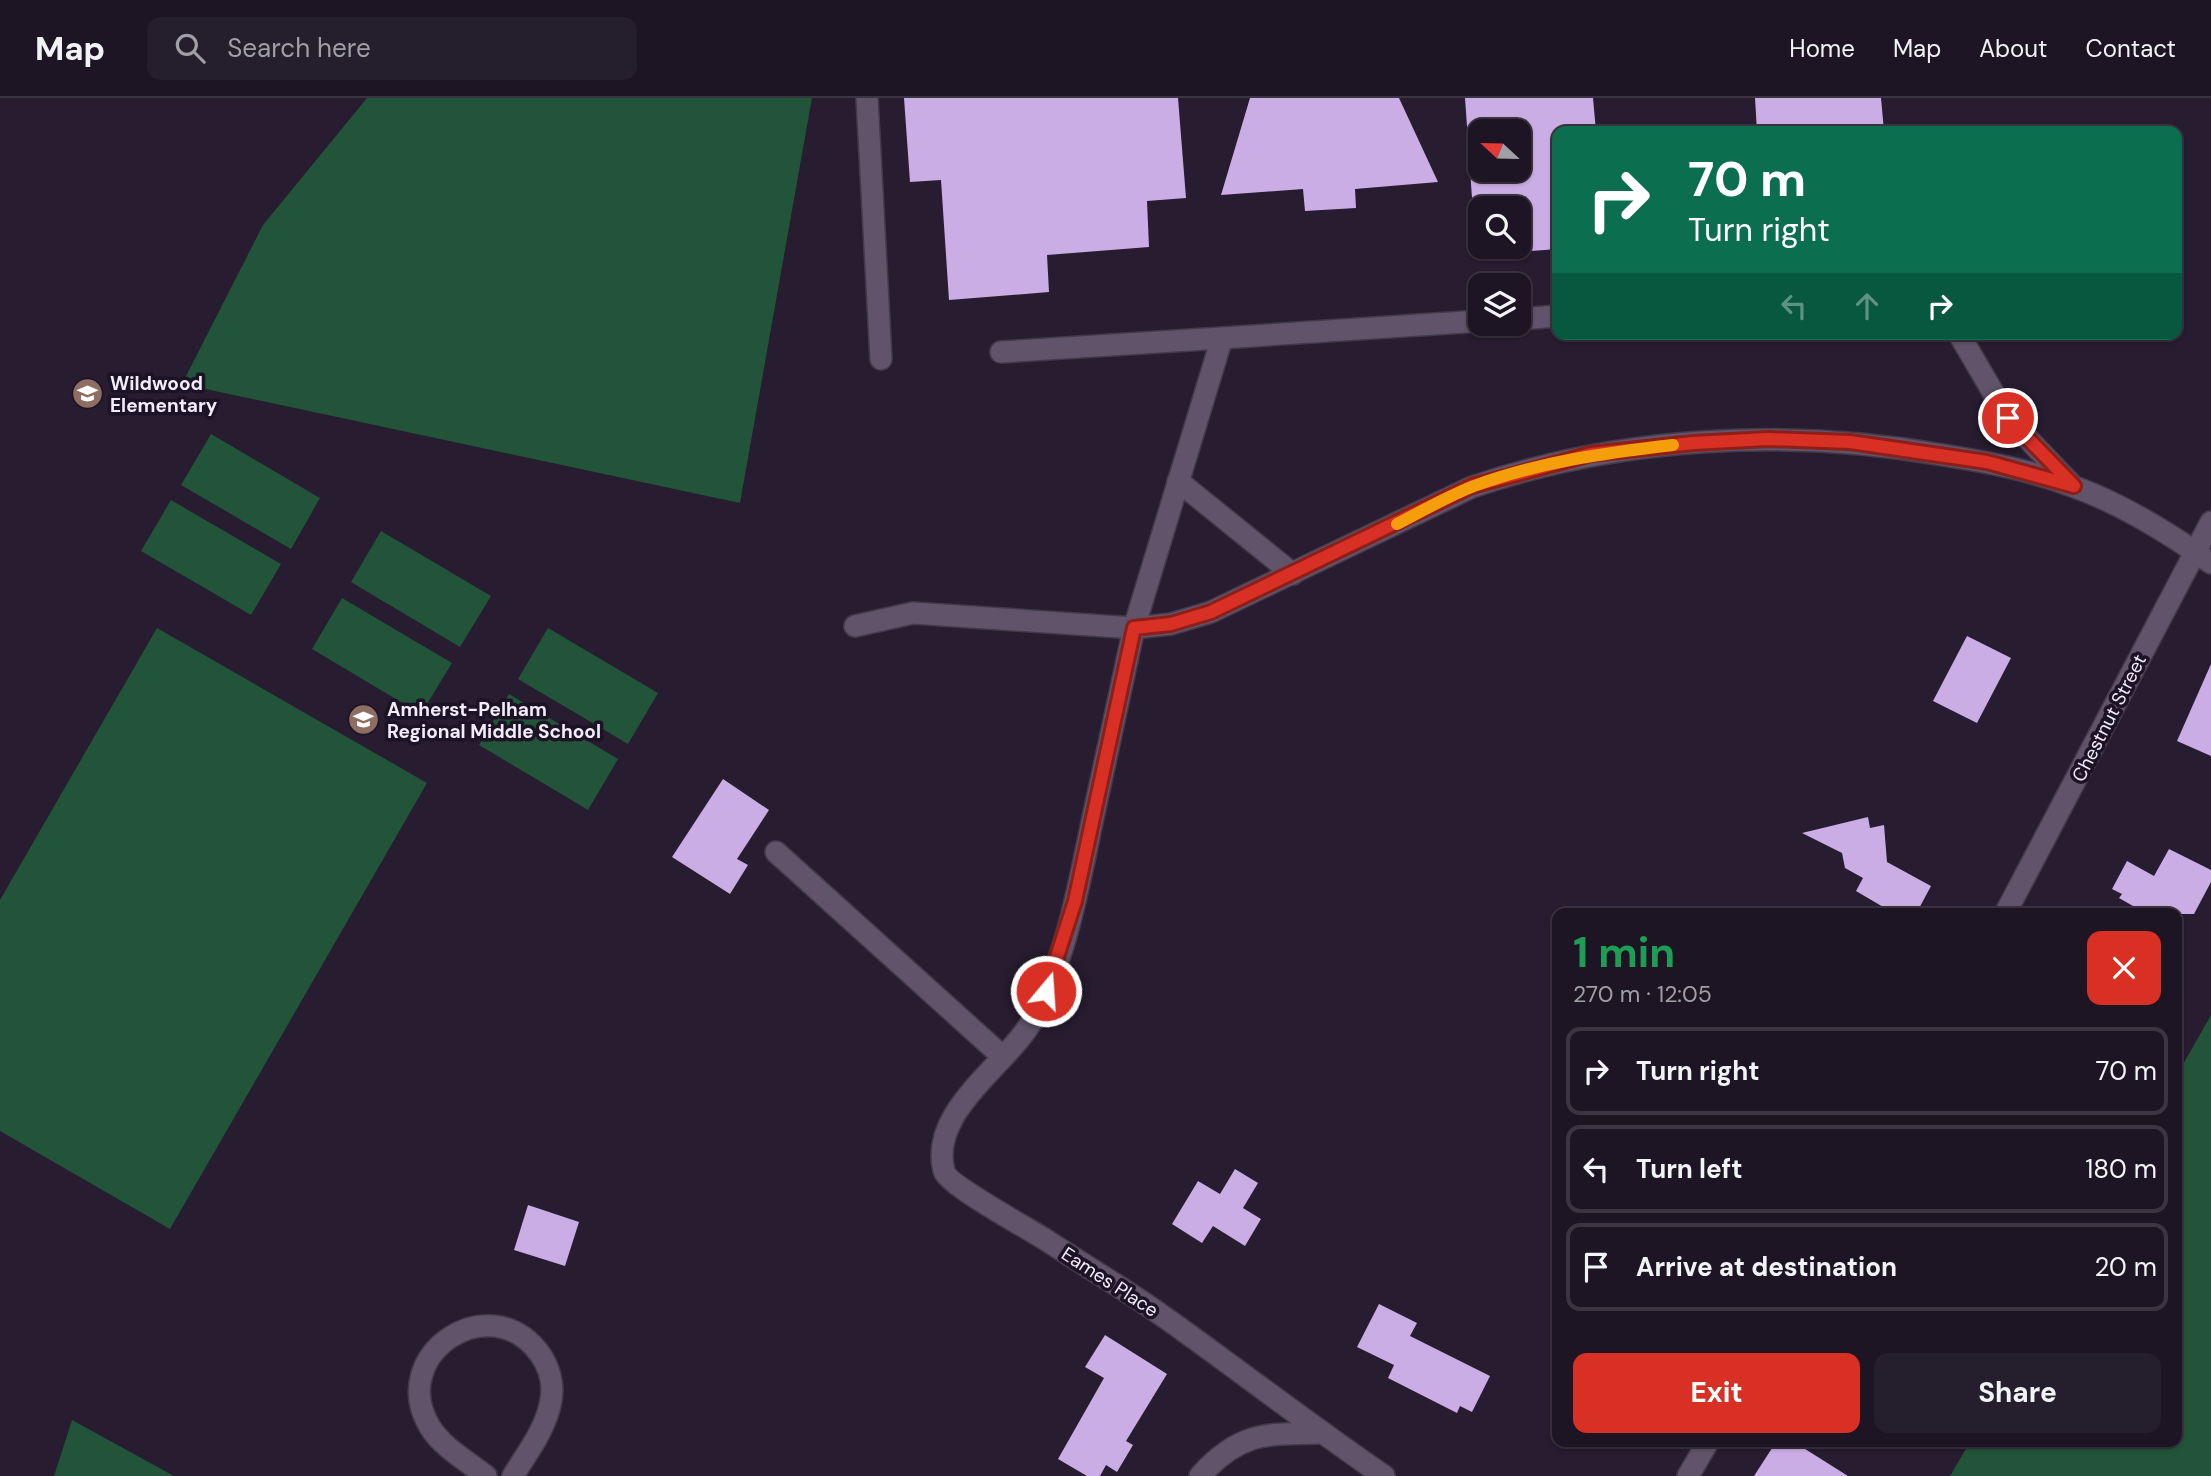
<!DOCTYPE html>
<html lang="en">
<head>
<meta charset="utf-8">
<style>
	body { margin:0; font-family:"DM Sans",sans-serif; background:#251e2c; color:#f1f3f6; height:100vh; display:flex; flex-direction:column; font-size:26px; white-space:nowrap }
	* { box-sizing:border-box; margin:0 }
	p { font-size:23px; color:#a09fa6 }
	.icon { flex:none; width:38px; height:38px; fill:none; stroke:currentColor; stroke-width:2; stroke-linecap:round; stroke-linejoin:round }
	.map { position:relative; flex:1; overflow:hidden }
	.details { position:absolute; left:1552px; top:810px; width:630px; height:539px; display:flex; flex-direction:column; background:#1d1524; border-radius:14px; box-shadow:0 2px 5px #0004,0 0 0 2px #3b3441 }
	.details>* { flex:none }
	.top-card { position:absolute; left:1552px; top:28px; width:630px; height:214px; border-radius:14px; box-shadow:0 2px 5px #0004,0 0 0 2px #3b3441; background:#0b6e4f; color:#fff; overflow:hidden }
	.needle { width:46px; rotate:292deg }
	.fabs { position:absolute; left:1468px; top:21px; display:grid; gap:14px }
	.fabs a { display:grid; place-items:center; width:63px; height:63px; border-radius:14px; background:#1d1524; box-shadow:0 2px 5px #0004,0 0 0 2px #3b3441; font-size:35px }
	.pin { position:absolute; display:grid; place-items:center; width:60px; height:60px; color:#fff; margin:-30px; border:4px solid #fff; border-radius:50%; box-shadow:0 2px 7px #0007 }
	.me { position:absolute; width:77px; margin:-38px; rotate:18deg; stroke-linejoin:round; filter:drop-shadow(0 0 5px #0008) }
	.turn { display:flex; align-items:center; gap:24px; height:147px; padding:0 21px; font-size:32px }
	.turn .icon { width:91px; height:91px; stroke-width:2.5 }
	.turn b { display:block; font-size:49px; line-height:60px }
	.lanes { display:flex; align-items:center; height:66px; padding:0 21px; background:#0003; justify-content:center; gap:35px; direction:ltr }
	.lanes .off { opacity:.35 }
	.round { display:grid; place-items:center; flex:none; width:74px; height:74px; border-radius:14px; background:#251e2c }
	.headline { display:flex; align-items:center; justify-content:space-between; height:119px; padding:0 21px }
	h1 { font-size:42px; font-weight:700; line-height:52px; color:#1e9e55 }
	.primary-button { display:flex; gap:14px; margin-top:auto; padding:14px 21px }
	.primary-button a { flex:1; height:80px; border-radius:14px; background:#d93025; color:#fff; font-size:28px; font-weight:700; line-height:80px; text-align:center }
	.primary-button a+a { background:#251e2c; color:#f1f3f6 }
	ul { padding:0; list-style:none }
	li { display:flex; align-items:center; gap:21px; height:88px; margin:0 14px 10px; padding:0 7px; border:4px solid #3b3441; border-radius:14px }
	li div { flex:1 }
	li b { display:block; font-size:26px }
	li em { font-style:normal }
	header { display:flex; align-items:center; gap:42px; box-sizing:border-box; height:98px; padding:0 35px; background:#1d1524; border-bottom:2px solid #3b3441 }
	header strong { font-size:33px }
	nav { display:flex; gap:38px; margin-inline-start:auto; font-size:24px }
	.search { width:490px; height:63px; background:#251e2c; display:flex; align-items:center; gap:18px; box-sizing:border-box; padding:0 24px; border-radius:14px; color:#a09fa6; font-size:26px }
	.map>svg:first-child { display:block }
	.green { fill:#215439 }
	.building { fill:#caade5; fill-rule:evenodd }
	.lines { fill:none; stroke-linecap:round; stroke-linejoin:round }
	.minor-casing { stroke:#423949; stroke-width:24 }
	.minor { stroke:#60536a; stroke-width:21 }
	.route-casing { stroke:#8d1f18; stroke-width:18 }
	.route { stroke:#d93025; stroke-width:12 }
	.slow { stroke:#f59e0b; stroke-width:12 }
	.labels { text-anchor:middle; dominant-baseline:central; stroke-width:7; stroke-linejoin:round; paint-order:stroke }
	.poi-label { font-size:19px; font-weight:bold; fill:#f3ecfa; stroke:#1d1326; text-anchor:start }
	.street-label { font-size:19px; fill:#f3ecfa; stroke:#1d1326 }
</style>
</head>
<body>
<header>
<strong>Map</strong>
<div class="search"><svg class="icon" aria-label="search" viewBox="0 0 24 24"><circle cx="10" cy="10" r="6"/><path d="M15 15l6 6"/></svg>Search here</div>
<nav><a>Home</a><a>Map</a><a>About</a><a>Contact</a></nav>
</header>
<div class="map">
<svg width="2211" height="1378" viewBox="0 0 2211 1378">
	<rect width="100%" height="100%" fill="#271c30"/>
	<g class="green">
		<path d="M367,0H812L740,405L182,286L263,127Z"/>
		<path d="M211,336L320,400L291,451L181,387Z"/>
		<path d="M171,402L281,466L251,517L141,453Z"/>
		<path d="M381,433L491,498L460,549L351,484Z"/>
		<path d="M342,500L452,565L421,616L312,551Z"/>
		<path d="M157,530L427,685L170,1131L0,1033V802Z"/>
		<path d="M548,530L658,595L628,646L518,581Z"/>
		<path d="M509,596L618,661L588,712L479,647Z"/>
		<path d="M2211,917V1378H1950L1970,1344H2177V977Z"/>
		<path d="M72,1322L174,1378H54Z"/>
	</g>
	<g class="building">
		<path d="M904,0H1178L1186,100L1147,103L1149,149L1047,157L1049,194L949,202L941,82L910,84Z"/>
		<path d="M1250,0H1399L1438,84L1355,91L1356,110L1305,113L1303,91L1221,97Z"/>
		<path d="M1465,0H1593L1596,33H1558V151L1476,157ZM1480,33H1519V72H1480ZM1480,110H1519V149H1480Z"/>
		<path d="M1755,0H1881L1884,33H1757Z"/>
		<path d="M1967,538L2011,560L1977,625L1933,603Z"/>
		<path d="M2211,566V658L2177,643Z"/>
		<path d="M723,681L769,712L737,761L748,767L730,796L672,759Z"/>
		<path d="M1868,719L1870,730L1884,727L1887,764L1931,788L1916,816H1895L1856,793L1863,780L1845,770L1842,755L1802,735Z"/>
		<path d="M2169,751L2211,772V784L2194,816H2147L2119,800L2122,796L2112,791L2127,763L2154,778Z"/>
		<path d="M1235,1071L1258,1085L1243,1110L1261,1121L1245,1148L1213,1128L1202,1145L1172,1126L1198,1083L1220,1096Z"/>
		<path d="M528,1107L579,1124L565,1168L514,1152Z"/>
		<path d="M1379,1206L1417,1225L1410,1238L1490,1278L1472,1314L1460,1308L1457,1315L1388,1280L1394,1267L1357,1249Z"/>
		<path d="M1105,1237L1167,1276L1126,1343L1133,1347L1117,1374L1106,1367L1100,1378H1087L1058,1361L1104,1280L1085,1269Z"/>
		<path d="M1776,1344H1794L1848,1378H1754Z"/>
	</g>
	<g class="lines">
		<defs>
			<g id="minor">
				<path d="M867,0L881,261"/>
				<path d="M1519,221L1558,218"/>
				<path d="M1959,236L2008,320L2072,387"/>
				<path d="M1001,254L1222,240"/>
				<path d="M1178,383L1293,476"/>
				<path d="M855,528L913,515L1134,530L1222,240L1480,223"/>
				<path d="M776,754L1003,959"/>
				<path d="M2005,816L2211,424"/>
				<path d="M486,1378C467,1363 442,1349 430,1329C386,1257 490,1187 540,1256C549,1269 554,1286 551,1302C547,1329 527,1355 513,1378"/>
				<path d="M1200,1378C1240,1333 1267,1336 1323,1335"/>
				<path d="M1384,1378C1308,1326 1235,1269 1160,1216C1123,1190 1084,1167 1046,1142C1029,1131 948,1087 944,1073C928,1012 1010,966 1035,918C1065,861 1078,792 1091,729C1105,663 1120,596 1134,530L1171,526L1211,514L1472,389C1622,338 1787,330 1943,357C1987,364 2030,372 2072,388C2120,405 2169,435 2211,465"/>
				<path d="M1688,1378L1708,1344"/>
			</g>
		</defs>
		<use href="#minor" class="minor-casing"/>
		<use href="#minor" class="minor"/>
	</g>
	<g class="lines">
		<defs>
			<path id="route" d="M1046,893L1075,803L1134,530L1171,526L1211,514L1472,388L1591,356L1693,345L1768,341L1850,344L1987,364L2074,388L2008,320"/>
		</defs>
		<use href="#route" class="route-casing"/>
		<use href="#route" class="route"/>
		<path class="slow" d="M1397,426C1422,413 1448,398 1474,388C1538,364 1605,355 1673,347"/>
	</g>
	<defs>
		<symbol id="school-disc" viewBox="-11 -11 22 22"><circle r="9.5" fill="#8d6e63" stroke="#1d1326"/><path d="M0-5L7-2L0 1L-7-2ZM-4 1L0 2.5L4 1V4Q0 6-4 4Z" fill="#fff"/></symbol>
	</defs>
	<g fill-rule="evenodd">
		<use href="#school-disc" x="70" y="278" width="35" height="35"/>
		<use href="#school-disc" x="346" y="604" width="35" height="35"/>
	</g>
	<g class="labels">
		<g class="poi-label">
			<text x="110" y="285">Wildwood<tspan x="110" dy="22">Elementary</tspan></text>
			<text x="387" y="611">Amherst-Pelham<tspan x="387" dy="22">Regional Middle School</tspan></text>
		</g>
		<g class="street-label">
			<text transform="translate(2109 620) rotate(-63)">Chestnut Street</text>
			<text transform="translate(1110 1184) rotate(33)">Eames Place</text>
		</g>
	</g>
</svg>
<div class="fabs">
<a><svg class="needle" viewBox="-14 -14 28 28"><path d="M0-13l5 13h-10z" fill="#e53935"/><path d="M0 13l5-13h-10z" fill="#a09fa6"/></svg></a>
<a><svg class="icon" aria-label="search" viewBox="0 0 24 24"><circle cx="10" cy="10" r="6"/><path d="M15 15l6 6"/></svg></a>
<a><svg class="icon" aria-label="layers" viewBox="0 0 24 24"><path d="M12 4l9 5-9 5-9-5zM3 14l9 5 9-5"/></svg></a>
</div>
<div class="pin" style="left:2008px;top:320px;background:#d93025"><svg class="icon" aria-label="arrive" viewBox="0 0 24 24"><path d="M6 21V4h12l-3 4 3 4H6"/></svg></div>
<svg class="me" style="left:1046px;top:893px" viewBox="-20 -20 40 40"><circle r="17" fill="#d93025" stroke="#fff" stroke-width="3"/><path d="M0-11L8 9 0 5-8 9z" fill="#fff"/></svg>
<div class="top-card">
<div class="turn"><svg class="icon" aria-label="right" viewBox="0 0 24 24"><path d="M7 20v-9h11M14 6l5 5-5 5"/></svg><div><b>70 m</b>Turn right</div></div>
<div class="lanes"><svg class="icon off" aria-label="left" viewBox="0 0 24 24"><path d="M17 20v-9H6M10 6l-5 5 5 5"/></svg><svg class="icon off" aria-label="ahead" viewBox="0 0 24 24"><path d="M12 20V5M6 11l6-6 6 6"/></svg><svg class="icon" aria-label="right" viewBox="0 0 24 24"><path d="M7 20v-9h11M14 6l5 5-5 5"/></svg></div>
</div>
<section class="details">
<div class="headline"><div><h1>1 min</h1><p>270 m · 12:05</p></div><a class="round" style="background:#d93025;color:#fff"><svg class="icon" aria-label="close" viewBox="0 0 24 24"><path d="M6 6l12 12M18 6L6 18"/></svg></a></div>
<ul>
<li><svg class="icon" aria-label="right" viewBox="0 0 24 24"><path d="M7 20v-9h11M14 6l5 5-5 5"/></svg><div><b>Turn right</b></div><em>70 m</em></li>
<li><svg class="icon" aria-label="left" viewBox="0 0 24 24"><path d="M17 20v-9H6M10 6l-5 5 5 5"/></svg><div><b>Turn left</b></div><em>180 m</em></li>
<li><svg class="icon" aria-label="arrive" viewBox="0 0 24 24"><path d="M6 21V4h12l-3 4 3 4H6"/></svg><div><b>Arrive at destination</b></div><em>20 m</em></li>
</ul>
<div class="primary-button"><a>Exit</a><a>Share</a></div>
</section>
</div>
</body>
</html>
